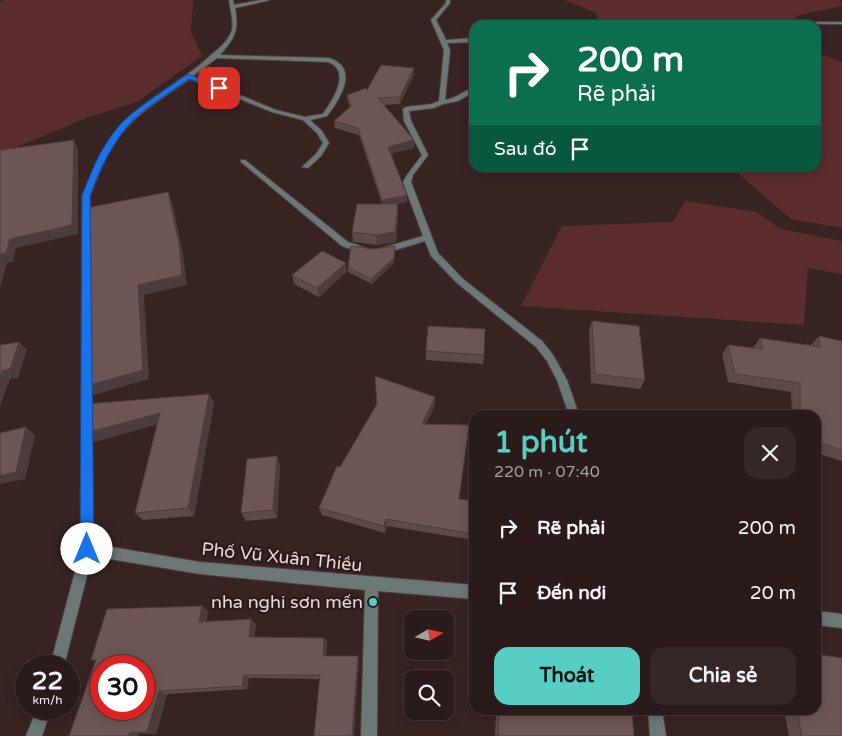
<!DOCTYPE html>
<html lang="vi">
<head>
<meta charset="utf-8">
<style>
	body { margin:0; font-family:"Varela Round",sans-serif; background:#362727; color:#f1f3f6; height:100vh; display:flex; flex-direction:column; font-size:19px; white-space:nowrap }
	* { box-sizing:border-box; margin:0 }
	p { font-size:16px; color:#a5a1a2 }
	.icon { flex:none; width:28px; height:28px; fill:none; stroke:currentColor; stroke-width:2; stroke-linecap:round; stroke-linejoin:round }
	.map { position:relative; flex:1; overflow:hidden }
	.panel { position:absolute; left:469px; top:410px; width:352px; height:305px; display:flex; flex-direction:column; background:#2a1a1a; border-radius:15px; box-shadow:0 2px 12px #0003,0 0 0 1px #463839 }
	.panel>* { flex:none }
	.hud { position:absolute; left:469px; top:20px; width:352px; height:152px; border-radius:15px; box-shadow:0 2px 12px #0003,0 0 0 1px #463839; background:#0b6e4f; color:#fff; overflow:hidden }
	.needle { width:32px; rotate:81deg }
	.controls { position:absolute; left:404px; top:610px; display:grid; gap:10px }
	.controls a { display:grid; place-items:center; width:50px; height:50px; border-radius:10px; background:#2a1a1a; box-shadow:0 2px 12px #0003,0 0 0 1px #463839; font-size:25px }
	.speed { position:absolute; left:15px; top:655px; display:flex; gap:10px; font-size:25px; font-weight:700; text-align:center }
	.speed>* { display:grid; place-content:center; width:65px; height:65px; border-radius:50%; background:#2a1a1a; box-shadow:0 2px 12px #0003,0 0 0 1px #463839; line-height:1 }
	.speed small { font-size:12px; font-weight:400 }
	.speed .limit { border:8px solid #d22; background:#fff; color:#111 }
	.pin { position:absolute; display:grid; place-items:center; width:42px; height:42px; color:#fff; margin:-21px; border-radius:10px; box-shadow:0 2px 8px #0006 }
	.me { position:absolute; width:55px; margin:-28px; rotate:0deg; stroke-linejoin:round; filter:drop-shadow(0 0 4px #0008) }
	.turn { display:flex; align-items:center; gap:18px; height:105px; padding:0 25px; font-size:22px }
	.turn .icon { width:65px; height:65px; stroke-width:2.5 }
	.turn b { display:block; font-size:35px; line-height:42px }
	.then { display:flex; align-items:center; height:48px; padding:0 25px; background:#0003; gap:10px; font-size:19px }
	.round { display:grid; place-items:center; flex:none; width:52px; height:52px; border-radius:15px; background:#362727 }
	.headline { display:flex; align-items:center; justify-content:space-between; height:85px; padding:0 25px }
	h1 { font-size:30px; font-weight:700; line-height:38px; color:#56cec3 }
	.action { display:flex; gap:10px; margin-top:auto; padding:10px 25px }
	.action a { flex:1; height:58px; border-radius:15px; background:#56cec3; color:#111; font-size:20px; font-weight:700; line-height:58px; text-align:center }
	.action a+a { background:#362727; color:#f1f3f6 }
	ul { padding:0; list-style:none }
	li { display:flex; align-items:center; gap:15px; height:65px; padding:0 25px }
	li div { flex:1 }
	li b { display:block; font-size:19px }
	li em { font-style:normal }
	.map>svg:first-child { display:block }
	.green { fill:#5c2d2f }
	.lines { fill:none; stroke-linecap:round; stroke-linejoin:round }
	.street-casing { stroke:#544040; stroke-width:2 }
	.street { fill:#6c7876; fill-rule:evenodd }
	.wall { fill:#5e4949 }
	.shaded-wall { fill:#4c3c3c }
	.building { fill:#6d5555; stroke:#4c3c3c; fill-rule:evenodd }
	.route { fill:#1a73e8; stroke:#114b97 }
	.poi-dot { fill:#56cec3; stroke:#2d191a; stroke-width:2 }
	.labels { text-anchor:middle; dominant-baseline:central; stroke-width:4.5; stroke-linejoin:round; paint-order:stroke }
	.near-street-label { font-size:18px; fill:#e9dada; stroke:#2d191a }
	.near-poi-label { font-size:18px; fill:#e9dada; stroke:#2d191a; text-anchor:end }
</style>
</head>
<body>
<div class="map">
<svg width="842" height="736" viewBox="0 0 842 736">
	<rect width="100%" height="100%" fill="#382323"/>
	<g class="green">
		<path d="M4,0H193L191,32L202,56L137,102L89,117L0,154V2Z"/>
		<path d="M564,0H840L842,6L796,16L801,25H597V13Z"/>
		<path d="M816,52L842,62V228L791,219L732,168H816Z"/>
		<path d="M685,201L757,212L780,229L842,241V274L808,268L804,325L521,306L562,226L673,222Z"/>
	</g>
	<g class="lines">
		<defs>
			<g id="street">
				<path d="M229,0H233L234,5L261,0H270L235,8C239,31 235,38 220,55L329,58C360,68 340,99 327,116L310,120L322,131L329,143L321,156L308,168L302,167L316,154L323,143L317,133L303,120L272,112L190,79C171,92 151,104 134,120C112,140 100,169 90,196L93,544L200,562L474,585V599L378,591L377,736H361L365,590L200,574L92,556L64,666H50L81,549L82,196C94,168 107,139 129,117C154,94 187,78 210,56C218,49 228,42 232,30C234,21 230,9 229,0ZM217,58L328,62C352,71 333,100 323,114L305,117L276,110L193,76Z"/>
				<path d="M446,0H450V3L436,20L446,40L474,38V42L447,43L450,50L445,100C458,98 462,91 474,88V92L458,101L443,104L433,108L409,111L411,121L428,155L413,175L411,182L438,253L463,279L542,341L553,355L567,380L579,415H569L557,380L547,361L536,347L457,283L431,256L425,241L382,254L378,251L379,249L423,236L403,182L407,175L422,155L404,121L403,109L406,107L432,104L439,101L444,50L431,20L446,3Z"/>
				<path d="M804,22H842V24H802Z"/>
				<path d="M241,160H245L348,242L366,248V252L363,253L342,246L241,162Z"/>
				<path d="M816,611L842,614V628L816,625Z"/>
				<path d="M37,709H51L42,736H26Z"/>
				<path d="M648,710H662L666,736H650Z"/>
			</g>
		</defs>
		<use href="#street" class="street-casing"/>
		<use href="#street" class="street"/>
	</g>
	<g class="wall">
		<path d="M414,74L400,104L383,105L414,140V148L391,153L407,195V202L397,204L398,214L396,242L377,245L353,242L352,232L382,204L359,135L335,128L334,121L350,107L348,102L347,95L367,90Z"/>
		<path d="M395,246L394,263L372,284L348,272V267Z"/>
		<path d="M347,271L319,297L294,284L292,275Z"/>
		<path d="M592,321L645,380L640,389L591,383L589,330Z"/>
		<path d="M819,336L842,341V461L816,453V415H792L791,392L728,382L722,354L728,345L754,348V347L760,338L811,345Z"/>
		<path d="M426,351L484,355L483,364L426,360Z"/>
		<path d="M209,394L214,403L194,516L143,520L135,513L157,424L94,442L86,433Z"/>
		<path d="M435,397V405L426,424L459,499L474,501V540L387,526L385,533L322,515L319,508L340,467Z"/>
		<path d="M280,465L277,518L246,521L241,513Z"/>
		<path d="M202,606L208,611L206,622L251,619L256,624L254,637L324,638L327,642L326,656H358L359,660L320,679L249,678L247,689L167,694L156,734L139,733L138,736H69L95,661L91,660Z"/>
		<path d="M496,710H632L634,736H495Z"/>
		<path d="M762,710H816L842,736H789L785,715L763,711Z"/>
	</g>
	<g class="shaded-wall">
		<path d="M414,68V74L400,104V97Z"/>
		<path d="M74,140L78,149V234L16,248L13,262L7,263L0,288V254Z"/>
		<path d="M414,140V148L389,154L388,147Z"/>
		<path d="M168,192L172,202L183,254L187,285L144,295L149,379L94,395L86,386L138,285Z"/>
		<path d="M407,195V202L383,207L382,200Z"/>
		<path d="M398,204V214L396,242L377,245L376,235Z"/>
		<path d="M395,246L394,263L372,284L371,279Z"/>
		<path d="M346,263L347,271L319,297L317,288Z"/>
		<path d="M19,342L27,350L18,378L10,379L0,406V376L2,371Z"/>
		<path d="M209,394L214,403L194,516L188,508Z"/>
		<path d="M435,397V405L422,431V424Z"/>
		<path d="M160,413L166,422L94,442L86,433Z"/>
		<path d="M26,427L35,435L25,479L0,484V476Z"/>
		<path d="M277,456L280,465L277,518L273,510Z"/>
		<path d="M386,519L387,526L385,533L384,526Z"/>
		<path d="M202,606L208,611L205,626L199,622Z"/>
		<path d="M251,619L256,624L254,642L249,637Z"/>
		<path d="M324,638L327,642L326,660L323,656Z"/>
		<path d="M358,656L359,660L354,736H352Z"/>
		<path d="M244,675L249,678L247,689L242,686Z"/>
		<path d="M159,691L167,694L156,734L147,732Z"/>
		<path d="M130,732L139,733L138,736H128Z"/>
	</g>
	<g class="building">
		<path d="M381,65L414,68L400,97L378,98L414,140L388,147L407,195L382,200L358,128L334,121L351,106L347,95L366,88L367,90Z"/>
		<path d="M74,140L72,225L10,239L6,253L0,254V150Z"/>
		<path d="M168,192L179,244L182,275L138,285L143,370L86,386L90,265L87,266L86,208Z"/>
		<path d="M357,204H398L395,232L376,235L352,232Z"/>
		<path d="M351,246L373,249L395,246L394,258L371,279L348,267Z"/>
		<path d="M322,251L346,263L317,288L292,275Z"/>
		<path d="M592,321L639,326L645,380L595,374Z"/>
		<path d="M428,326L485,329L484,355L426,351Z"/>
		<path d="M819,336L842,341V450L816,442V415H800V383L735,374L728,345L763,349L760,338L820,347Z"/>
		<path d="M19,342L10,369L2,371L0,376V345Z"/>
		<path d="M375,376L435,397L422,424L469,425L459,499L474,501V534L386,519L384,526L319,508L337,466L340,467L377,404Z"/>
		<path d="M209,394L188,508L135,513L160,413L86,433V404Z"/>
		<path d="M26,427L16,472L0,476V433Z"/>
		<path d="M277,456L273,510L241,513L247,459Z"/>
		<path d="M202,606L199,622L251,619L249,637L324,638L323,656H358L352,736H314L320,675H244L242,686L159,691L147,732H130L128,736H69L96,660H91L107,609ZM101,666H144V709H101Z"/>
		<path d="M816,654L842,658V736H802L797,712L782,710H816Z"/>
		<path d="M499,710H632L634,736H498Z"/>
	</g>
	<path class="route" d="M186,75H191L222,88L217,89L189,79C171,92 148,105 132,121C112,143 100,168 90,196L94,549L92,554L87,556L82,554L80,549L82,196C93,167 105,137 129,116C147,101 167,89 186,75Z"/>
	<circle class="poi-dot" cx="373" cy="602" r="5"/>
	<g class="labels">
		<g class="near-street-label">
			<text transform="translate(282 557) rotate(6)">Phố Vũ Xuân Thiều</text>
		</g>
		<g class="near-poi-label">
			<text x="363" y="602">nha nghi sơn mến</text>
		</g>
	</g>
</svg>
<div class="controls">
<a><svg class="needle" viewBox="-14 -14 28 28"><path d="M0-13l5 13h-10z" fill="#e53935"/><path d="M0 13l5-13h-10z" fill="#a5a1a2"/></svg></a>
<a><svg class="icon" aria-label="search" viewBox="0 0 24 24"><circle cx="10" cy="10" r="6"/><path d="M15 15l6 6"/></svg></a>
</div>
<div class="speed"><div>22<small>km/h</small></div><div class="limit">30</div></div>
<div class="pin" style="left:219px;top:88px;background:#d93025"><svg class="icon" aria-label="arrive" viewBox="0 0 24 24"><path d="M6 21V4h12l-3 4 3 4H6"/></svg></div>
<svg class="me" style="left:87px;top:549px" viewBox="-20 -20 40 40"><circle r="19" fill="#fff"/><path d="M0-13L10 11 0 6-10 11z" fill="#1a73e8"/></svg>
<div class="hud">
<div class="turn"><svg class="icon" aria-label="right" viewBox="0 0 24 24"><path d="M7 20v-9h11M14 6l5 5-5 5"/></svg><div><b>200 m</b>Rẽ phải</div></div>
<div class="then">Sau đó<svg class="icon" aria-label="arrive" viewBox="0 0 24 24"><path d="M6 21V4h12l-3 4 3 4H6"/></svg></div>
</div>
<section class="panel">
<div class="headline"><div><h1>1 phút</h1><p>220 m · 07:40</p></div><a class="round"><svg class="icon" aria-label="close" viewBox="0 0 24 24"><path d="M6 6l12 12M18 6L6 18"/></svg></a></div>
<ul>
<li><svg class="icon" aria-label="right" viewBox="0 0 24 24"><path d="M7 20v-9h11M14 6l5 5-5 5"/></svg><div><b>Rẽ phải</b></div><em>200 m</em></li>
<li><svg class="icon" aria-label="arrive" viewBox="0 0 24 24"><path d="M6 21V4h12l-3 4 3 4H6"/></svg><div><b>Đến nơi</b></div><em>20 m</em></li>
</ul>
<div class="action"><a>Thoát</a><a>Chia sẻ</a></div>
</section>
</div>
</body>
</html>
